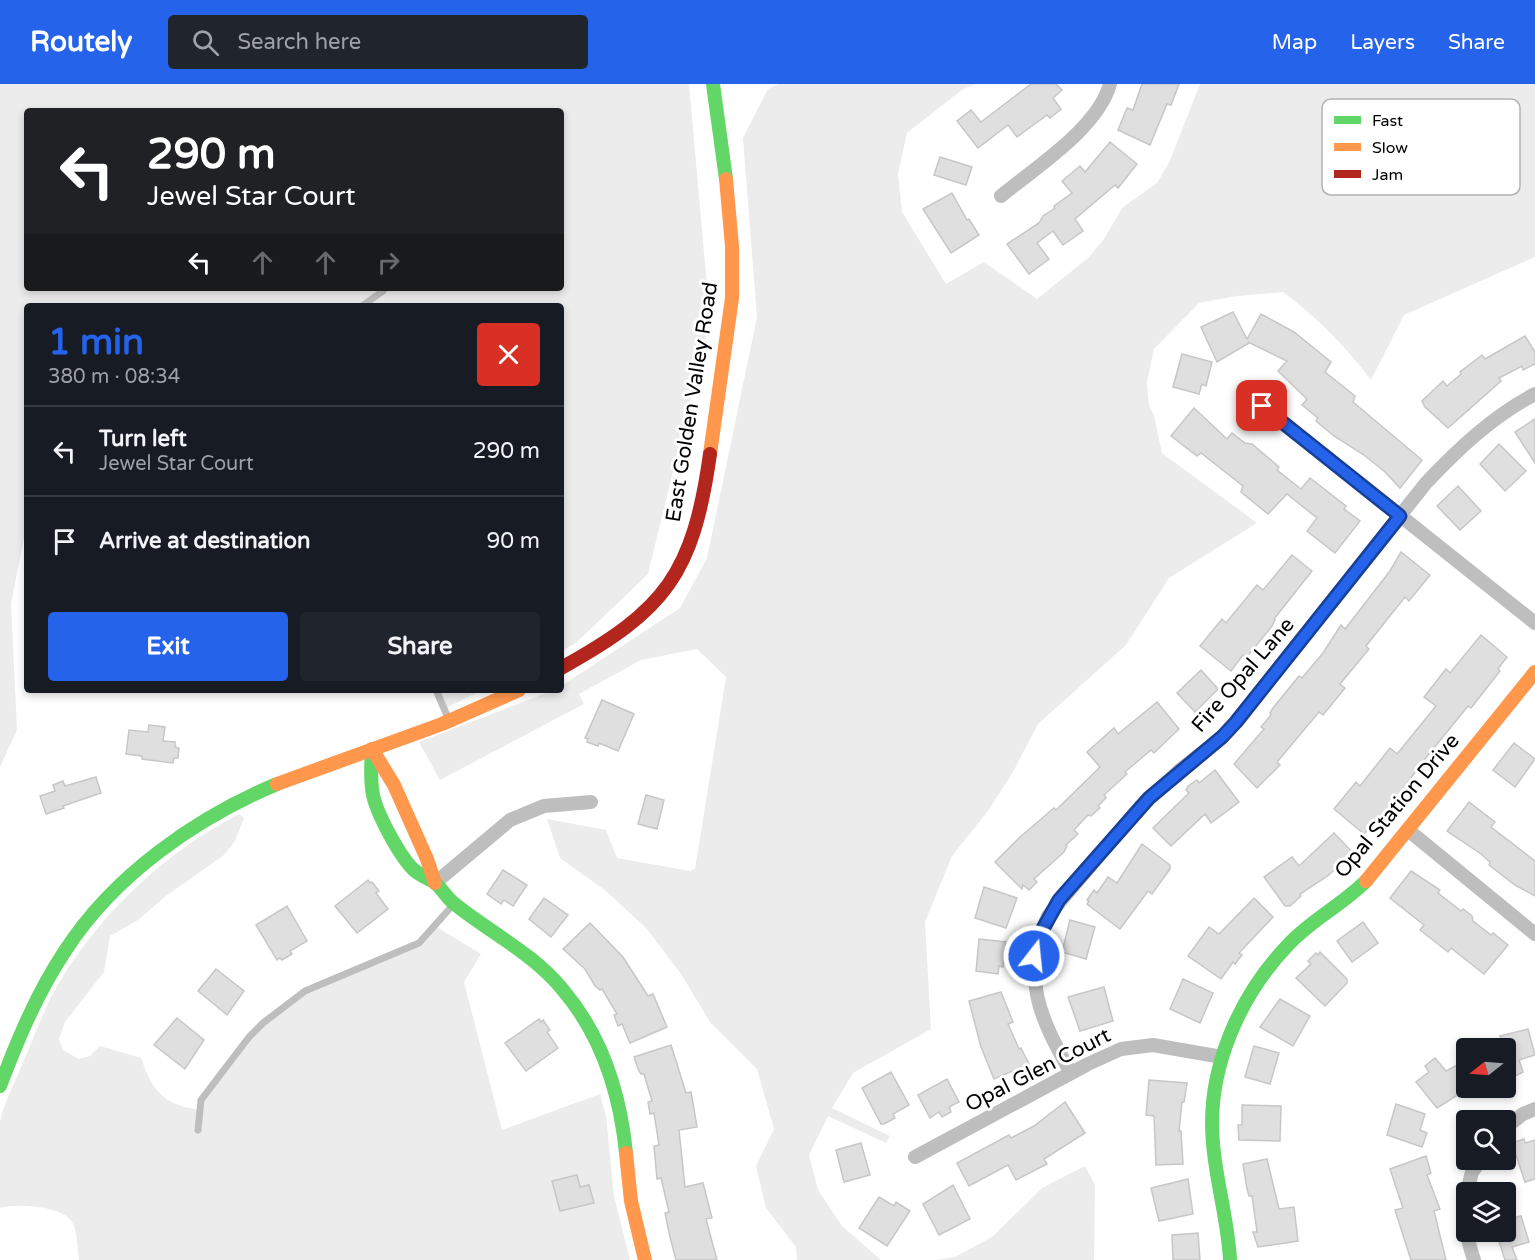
<!DOCTYPE html>
<html lang="en">
<head>
<meta charset="utf-8">
<style>
	body { margin:0; font-family:"Varela Round",sans-serif; background:#20242c; color:#f1f3f6; height:100vh; display:flex; flex-direction:column; font-size:22px; white-space:nowrap }
	* { box-sizing:border-box; margin:0 }
	p { font-size:20px; color:#9ea1a6 }
	.icon { flex:none; width:33px; height:33px; fill:none; stroke:currentColor; stroke-width:2; stroke-linecap:round; stroke-linejoin:round }
	.map { position:relative; flex:1; overflow:hidden }
	.side { position:absolute; left:24px; top:219px; width:540px; height:390px; display:flex; flex-direction:column; background:#171b24; border-radius:6px; box-shadow:0 3px 9px #0003 }
	.side>* { flex:none }
	.hud { position:absolute; left:24px; top:24px; width:540px; height:183px; border-radius:6px; box-shadow:0 3px 9px #0003; background:#202124; color:#fff; overflow:hidden }
	.needle { width:39px; rotate:253deg }
	.fabs { position:absolute; left:1456px; top:954px; display:grid; gap:12px }
	.fabs a { display:grid; place-items:center; width:60px; height:60px; border-radius:6px; background:#171b24; box-shadow:0 3px 9px #0003; font-size:30px }
	.pin { position:absolute; display:grid; place-items:center; width:51px; height:51px; color:#fff; margin:-26px; border-radius:12px; box-shadow:0 3px 9px #0006 }
	.me { position:absolute; width:66px; margin:-33px; rotate:16deg; stroke-linejoin:round; filter:drop-shadow(0 0 4px #0008) }
	.turn { display:flex; align-items:center; gap:21px; height:126px; padding:0 24px; font-size:27px }
	.turn .icon { width:78px; height:78px; stroke-width:2.5 }
	.turn b { display:block; font-size:42px; line-height:51px }
	.lanes { display:flex; align-items:center; height:57px; padding:0 24px; background:#0003; justify-content:center; gap:30px; direction:ltr }
	.lanes .off { opacity:.35 }
	.round { display:grid; place-items:center; flex:none; width:63px; height:63px; border-radius:6px; background:#20242c }
	.overview { display:flex; align-items:center; justify-content:space-between; height:102px; padding:0 24px }
	h1 { font-size:36px; font-weight:700; line-height:45px; color:#2563eb }
	.cta { display:flex; gap:12px; margin-top:auto; padding:12px 24px }
	.cta a { flex:1; height:69px; border-radius:6px; background:#2563eb; color:#fff; font-size:24px; font-weight:700; line-height:69px; text-align:center }
	.cta a+a { background:#20242c; color:#f1f3f6 }
	ul { padding:0; list-style:none }
	li { display:flex; align-items:center; gap:18px; height:90px; padding:0 24px; border-top:2px solid #363941 }
	li div { flex:1 }
	li b { display:block; font-size:22px }
	li em { font-style:normal }
	header { display:flex; align-items:center; gap:36px; box-sizing:border-box; height:84px; padding:0 30px; background:#2563eb; color:#fff }
	header strong { font-size:28px }
	nav { display:flex; gap:33px; margin-inline-start:auto; font-size:21px }
	.search { width:420px; height:54px; background:#20242c; display:flex; align-items:center; gap:15px; box-sizing:border-box; padding:0 21px; border-radius:6px; color:#9ea1a6; font-size:22px }
	.map>svg:first-child { display:block }
	.green { fill:#ececec; fill-rule:evenodd }
	.building { fill:#dfdfdf; stroke:#c7c7c7; stroke-width:1.5 }
	.lines { fill:none; stroke-linecap:round; stroke-linejoin:round }
	.lane { stroke:#bebebe; stroke-width:7 }
	.street { stroke:#bebebe; stroke-width:14 }
	.fast { stroke:#63d668; stroke-width:14 }
	.slow { stroke:#ff974d; stroke-width:14 }
	.jam { stroke:#b3261e; stroke-width:14 }
	.route-casing { stroke:#184099; stroke-width:15 }
	.route { stroke:#2563eb; stroke-width:10 }
	.labels { text-anchor:middle; dominant-baseline:central; stroke-width:6; stroke-linejoin:round; paint-order:stroke }
	.street-label { font-size:21px; fill:#000; stroke:#fff }
	.key { fill:#fff; stroke:#b2b2b2; stroke-width:1.5 }
	.key-label { font-size:16px; fill:#000 }
</style>
</head>
<body>
<header>
<strong>Routely</strong>
<div class="search"><svg class="icon" aria-label="search" viewBox="0 0 24 24"><circle cx="10" cy="10" r="6"/><path d="M15 15l6 6"/></svg>Search here</div>
<nav><a>Map</a><a>Layers</a><a>Share</a></nav>
</header>
<div class="map">
<svg width="1535" height="1176" viewBox="0 0 1535 1176">
	<rect width="100%" height="100%" fill="#fff"/>
	<g class="green">
		<path d="M0,0H689L710,236L648,490L576,559L561,567V222H27V439L11,520L17,646L0,683ZM27,27H561V204H27Z"/>
		<path d="M778,0H977L963,5L907,49L898,90L902,128L946,200L984,178L1037,215L1088,174L1104,155L1123,123L1157,99L1169,79L1200,0H1535V173L1404,231L1371,296C1345,262 1318,234 1283,208L1237,212L1199,219L1154,265L1147,298L1149,321L1154,332L1162,369L1257,439L1169,494L1126,561L1038,640L1013,688L988,727L952,772L925,838L931,945L853,989L832,1024L890,1052L886,1059L828,1032L809,1071L818,1106L842,1142L881,1176H797L796,1163L766,1124L756,1082L774,1045L757,985L710,938L681,890L647,845L606,807L560,774L547,735L606,746L617,774L690,787L695,785L726,593L697,565L641,576L579,610L584,620L440,696L419,658L554,606H561V602L680,524L707,474L757,233L743,54L768,5Z"/>
		<path d="M436,606H482L444,625Z"/>
		<path d="M239,730L244,734L235,757L224,771L166,812L138,836L110,852L104,888L65,938L59,955L63,966L79,975L90,972L100,962L141,974C153,1008 163,1020 199,1026L201,1016L249,953L305,907L407,865L435,842L481,870L464,898L502,1046L600,1010L606,1032L614,1112L630,1176H79C77,1165 78,1147 72,1138C62,1122 18,1119 0,1124C0,1100 0,1059 0,1037C5,1016 17,994 25,974C36,949 45,922 59,899C101,828 166,768 239,730Z"/>
		<path d="M1085,1082L1095,1101L1094,1176H935L955,1173L992,1153L1042,1104Z"/>
	</g>
	<g class="building">
		<path d="M1031,0H1056L1062,6L1053,14L1061,25L1050,34L1047,31L1017,53L1008,41L978,64L957,37L971,26L981,38Z"/>
		<path d="M1142,0H1179L1171,21L1167,20L1150,61L1118,46L1127,24L1133,26Z"/>
		<path d="M1110,58L1137,80L1118,104L1115,101L1075,135L1083,147L1063,161L1053,147L1037,159L1049,175L1029,190L1007,160L1039,139L1043,132L1055,124L1054,122L1072,109L1062,97L1080,82L1085,88Z"/>
		<path d="M940,73L972,83L966,101L934,91Z"/>
		<path d="M952,109L967,136L969,135L979,151L951,169L923,125Z"/>
		<path d="M1233,228L1247,255L1261,230L1294,248L1331,278L1325,288L1355,312L1353,318L1422,376L1400,404L1385,388L1364,371L1334,352L1316,337L1318,334L1302,321L1307,315L1278,287L1287,277L1248,258L1249,259L1217,278L1201,243Z"/>
		<path d="M1525,252L1535,268V280L1523,286L1522,282L1499,294L1501,297L1448,344L1425,323L1422,317L1443,297L1447,302L1461,290L1460,288L1482,271L1485,275Z"/>
		<path d="M1182,270L1212,278L1206,302L1202,300L1199,310L1173,303Z"/>
		<path d="M1194,324L1227,355L1232,349L1245,359L1252,360L1279,383L1277,386L1301,405L1310,394L1346,422L1344,425L1360,437L1335,469L1307,447L1317,434L1287,410L1268,430L1241,408L1243,402L1201,369L1197,372L1171,352Z"/>
		<path d="M1535,335V379L1515,348Z"/>
		<path d="M1499,360L1526,387L1505,407L1480,380Z"/>
		<path d="M1458,402L1481,427L1460,446L1437,422Z"/>
		<path d="M1401,468L1430,491L1409,517L1405,513L1366,562L1369,565L1340,600L1345,604L1323,631L1319,628L1277,678L1280,681L1257,704L1234,680L1264,645L1261,643L1271,631L1270,629L1273,624L1299,592L1302,594L1323,569L1341,541L1345,545L1390,487Z"/>
		<path d="M1292,471L1312,487L1274,535L1275,536L1272,542L1246,574L1243,571L1231,587L1200,562L1222,535L1226,539L1257,501L1263,506Z"/>
		<path d="M1481,551L1507,573L1498,585L1500,587L1471,624L1468,622L1425,675L1408,698L1409,699L1406,705L1380,737L1377,734L1364,750L1334,725L1356,698L1360,702L1390,664L1397,670L1436,622L1424,613L1446,585L1450,589Z"/>
		<path d="M1201,586L1218,605L1195,628L1177,609Z"/>
		<path d="M602,616L634,630L618,667L599,659L598,662L587,658L588,655L585,654Z"/>
		<path d="M1157,618L1179,645L1154,669L1151,666L1125,688L1127,690L1104,711L1106,714L1098,722L1100,724L1091,732L1088,731L1074,746L1078,750L1066,761L1067,762L1064,768L1034,795L1037,798L1029,806L1023,801L1022,805L995,778L1019,754L1054,724L1056,726L1100,683L1087,668L1114,644L1118,650Z"/>
		<path d="M149,641L165,643L163,657L175,658V663L179,664L178,674H174L173,679L142,675V672L126,670L129,646L148,648Z"/>
		<path d="M1514,659L1535,675L1515,703L1493,686Z"/>
		<path d="M1215,686L1239,718L1211,739L1205,730L1171,762L1153,744L1189,709L1186,706L1188,702L1197,696L1199,699Z"/>
		<path d="M96,693L101,709L63,722L64,724L46,730L40,712L55,707L53,701L63,697L65,702Z"/>
		<path d="M646,711L664,716L657,745L638,740Z"/>
		<path d="M1469,718L1495,738L1491,743L1535,777V812L1515,801L1489,781L1490,778L1481,770L1447,747Z"/>
		<path d="M1334,749L1352,768L1329,791L1300,810L1301,812L1290,822H1285L1264,793L1292,773L1299,782Z"/>
		<path d="M1142,760L1170,781V785L1152,810L1148,807L1120,845L1087,820L1089,817L1087,816L1094,806L1097,809L1108,793L1117,799Z"/>
		<path d="M503,786L527,801L513,822L504,816L501,820L487,810Z"/>
		<path d="M1411,787L1440,806L1438,809L1461,827L1463,825L1472,832L1473,837L1491,851L1493,849L1508,861L1484,890L1451,864L1448,868L1420,846L1424,841L1390,814Z"/>
		<path d="M368,796L370,799L372,798L379,807L376,809L388,825L357,849L335,822Z"/>
		<path d="M984,803L1017,814L1006,844L975,834Z"/>
		<path d="M544,814L568,831L551,853L529,835Z"/>
		<path d="M1254,814L1273,833L1239,869L1242,871L1235,880L1233,878L1221,895L1188,872L1209,843L1219,850Z"/>
		<path d="M287,822L307,857L290,867L292,870L282,876L280,874L277,876L256,841Z"/>
		<path d="M1070,836L1095,843L1086,875L1062,868Z"/>
		<path d="M1363,838L1378,859L1352,878L1337,857Z"/>
		<path d="M590,839L623,873L648,912L653,910L667,943L630,959L622,940L618,942L614,931L617,930L602,905L600,906L595,902L585,885L563,865Z"/>
		<path d="M979,855L1006,858L1003,883L999,882L998,890L976,887Z"/>
		<path d="M1320,868L1347,895V899L1325,922L1296,894L1311,880L1308,877L1316,869L1318,871Z"/>
		<path d="M216,885L244,907L227,931L198,907Z"/>
		<path d="M1183,895L1213,909L1200,939L1170,925Z"/>
		<path d="M1104,903L1113,937L1080,947L1068,913Z"/>
		<path d="M1001,908L1013,938L1008,940L1019,965L1021,964L1029,980L994,995L981,963L969,917Z"/>
		<path d="M1280,915L1310,932L1293,962L1260,943Z"/>
		<path d="M177,934L204,956L185,985L154,961Z"/>
		<path d="M539,935L541,938L543,936L550,946L547,948L558,964L526,987L505,959Z"/>
		<path d="M1528,945L1535,971L1519,976L1523,988L1513,993L1506,964H1504L1500,952Z"/>
		<path d="M671,961L686,1009L691,1008L697,1043L679,1046L685,1103L703,1099L712,1134L706,1135L717,1176H676L670,1153L665,1129L669,1128L661,1094L657,1095L654,1062L659,1061L654,1029L650,1030L648,1018L652,1017L644,990H641L638,985L634,973Z"/>
		<path d="M1254,962L1279,969L1270,1000L1245,993Z"/>
		<path d="M1435,974L1446,987L1467,976V1005L1437,1024L1416,998L1429,988L1425,982Z"/>
		<path d="M891,988L909,1021L893,1030L895,1034L884,1040H881L862,1004Z"/>
		<path d="M947,995L959,1018L949,1023L951,1028L942,1033L939,1028L930,1034L918,1011Z"/>
		<path d="M1149,996L1187,999L1184,1018H1182L1179,1047H1181L1183,1080L1156,1081L1154,1032L1146,1031Z"/>
		<path d="M1065,1018L1085,1049L1044,1075L1047,1080L1016,1096L1008,1081L969,1102L957,1079L1009,1051L1011,1054L1034,1042Z"/>
		<path d="M1396,1020L1425,1030L1420,1046L1427,1049L1422,1063L1387,1051Z"/>
		<path d="M1242,1021L1281,1022L1280,1057L1239,1056L1238,1041H1242Z"/>
		<path d="M1524,1055L1525,1059L1535,1056V1095L1525,1098L1512,1059Z"/>
		<path d="M861,1059L870,1091L844,1098L836,1066Z"/>
		<path d="M1426,1072L1431,1089L1427,1091L1440,1125L1434,1127L1446,1176H1411L1395,1126L1403,1124L1390,1085Z"/>
		<path d="M1267,1075L1279,1125L1294,1123L1298,1157L1258,1163L1253,1148H1257L1252,1112H1249L1247,1105L1243,1080Z"/>
		<path d="M577,1091L580,1103L589,1101L594,1119L560,1127L552,1097Z"/>
		<path d="M1188,1095L1193,1130L1159,1137L1151,1104Z"/>
		<path d="M953,1101L970,1135L939,1151L923,1120Z"/>
		<path d="M879,1113L894,1122L896,1118L910,1127L887,1162L859,1144Z"/>
		<path d="M1521,1132L1529,1158L1512,1163L1517,1176H1505L1496,1148H1506V1136Z"/>
		<path d="M1198,1149L1200,1176H1173L1172,1151Z"/>
	</g>
	<g class="lines">
		<g class="lane">
			<path d="M362,222L383,207"/>
			<path d="M436,606L449,636"/>
			<path d="M198,1046L201,1016L249,953L263,939L305,907L419,859L452,822"/>
		</g>
		<g class="street">
			<path d="M1001,112C1036,83 1098,44 1110,0"/>
			<path d="M1245,308L1535,539"/>
			<path d="M1408,746L1535,850"/>
			<path d="M435,799L510,736L544,722L591,718"/>
			<path d="M1071,989C1040,934 1020,893 1048,832L1140,723L1180,686L1222,653L1236,638L1426,399C1458,365 1493,332 1535,310"/>
			<path d="M1506,1043L1523,1030L1535,1025"/>
			<path d="M915,1073L1088,980L1121,965L1153,961L1222,973"/>
			<path d="M1467,1108L1472,1088L1481,1076"/>
			<path d="M1467,1109C1461,1132 1467,1154 1474,1176"/>
		</g>
		<g class="fast">
			<path d="M713,0L726,95"/>
			<path d="M372,665C371,680 370,696 373,711C377,730 400,773 414,786C420,791 427,794 434,798C442,804 447,815 456,821C491,849 534,870 563,906C603,953 620,1009 626,1069"/>
			<path d="M0,1002C18,955 37,909 65,867C114,791 196,734 277,700"/>
			<path d="M1230,1176C1228,1136 1216,1098 1213,1059C1206,987 1239,912 1288,861C1311,836 1342,821 1366,797"/>
		</g>
		<g class="slow">
			<path d="M710,370L732,214V162L726,95"/>
			<path d="M372,665L394,701L427,775L435,799"/>
			<path d="M277,700L442,640L519,606"/>
			<path d="M1366,797L1535,588"/>
			<path d="M626,1069L631,1117L645,1176"/>
		</g>
		<path class="jam" d="M561,584C666,526 693,490 710,370"/>
	</g>
	<g class="lines">
		<defs>
			<path id="route" d="M1034,872L1040,850L1059,816L1149,714L1222,653L1236,638L1400,432L1262,322"/>
		</defs>
		<use href="#route" class="route-casing"/>
		<use href="#route" class="route"/>
	</g>
	<g class="labels">
		<g class="street-label">
			<text transform="translate(692 318) rotate(-81)">East Golden Valley Road</text>
			<text transform="translate(1243 591) rotate(-49)">Fire Opal Lane</text>
			<text transform="translate(1397 722) rotate(-50)">Opal Station Drive</text>
			<text transform="translate(1038 986) rotate(-27)">Opal Glen Court</text>
		</g>
	</g>
	<rect x="1322" y="15" width="198" height="96" rx="9" class="key"/>
	<rect x="1334" y="32" width="27" height="8" fill="#63d668"/>
	<rect x="1334" y="59" width="27" height="8" fill="#ff974d"/>
	<rect x="1334" y="86" width="27" height="8" fill="#b3261e"/>
	<g class="key-label">
		<text x="1372" y="42">Fast</text>
		<text x="1372" y="69">Slow</text>
		<text x="1372" y="96">Jam</text>
	</g>
</svg>
<div class="fabs">
<a><svg class="needle" viewBox="-14 -14 28 28"><path d="M0-13l5 13h-10z" fill="#e53935"/><path d="M0 13l5-13h-10z" fill="#9ea1a6"/></svg></a>
<a><svg class="icon" aria-label="search" viewBox="0 0 24 24"><circle cx="10" cy="10" r="6"/><path d="M15 15l6 6"/></svg></a>
<a><svg class="icon" aria-label="layers" viewBox="0 0 24 24"><path d="M12 4l9 5-9 5-9-5zM3 14l9 5 9-5"/></svg></a>
</div>
<div class="pin" style="left:1262px;top:322px;background:#d93025"><svg class="icon" aria-label="arrive" viewBox="0 0 24 24"><path d="M6 21V4h12l-3 4 3 4H6"/></svg></div>
<svg class="me" style="left:1034px;top:872px" viewBox="-20 -20 40 40"><circle r="17" fill="#2563eb" stroke="#fff" stroke-width="3"/><path d="M0-11L8 9 0 5-8 9z" fill="#fff"/></svg>
<div class="hud">
<div class="turn"><svg class="icon" aria-label="left" viewBox="0 0 24 24"><path d="M17 20v-9H6M10 6l-5 5 5 5"/></svg><div><b>290 m</b>Jewel Star Court</div></div>
<div class="lanes"><svg class="icon" aria-label="left" viewBox="0 0 24 24"><path d="M17 20v-9H6M10 6l-5 5 5 5"/></svg><svg class="icon off" aria-label="ahead" viewBox="0 0 24 24"><path d="M12 20V5M6 11l6-6 6 6"/></svg><svg class="icon off" aria-label="ahead" viewBox="0 0 24 24"><path d="M12 20V5M6 11l6-6 6 6"/></svg><svg class="icon off" aria-label="right" viewBox="0 0 24 24"><path d="M7 20v-9h11M14 6l5 5-5 5"/></svg></div>
</div>
<section class="side">
<div class="overview"><div><h1>1 min</h1><p>380 m · 08:34</p></div><a class="round" style="background:#d93025;color:#fff"><svg class="icon" aria-label="close" viewBox="0 0 24 24"><path d="M6 6l12 12M18 6L6 18"/></svg></a></div>
<ul>
<li><svg class="icon" aria-label="left" viewBox="0 0 24 24"><path d="M17 20v-9H6M10 6l-5 5 5 5"/></svg><div><b>Turn left</b><p>Jewel Star Court</p></div><em>290 m</em></li>
<li><svg class="icon" aria-label="arrive" viewBox="0 0 24 24"><path d="M6 21V4h12l-3 4 3 4H6"/></svg><div><b>Arrive at destination</b></div><em>90 m</em></li>
</ul>
<div class="cta"><a>Exit</a><a>Share</a></div>
</section>
</div>
</body>
</html>
